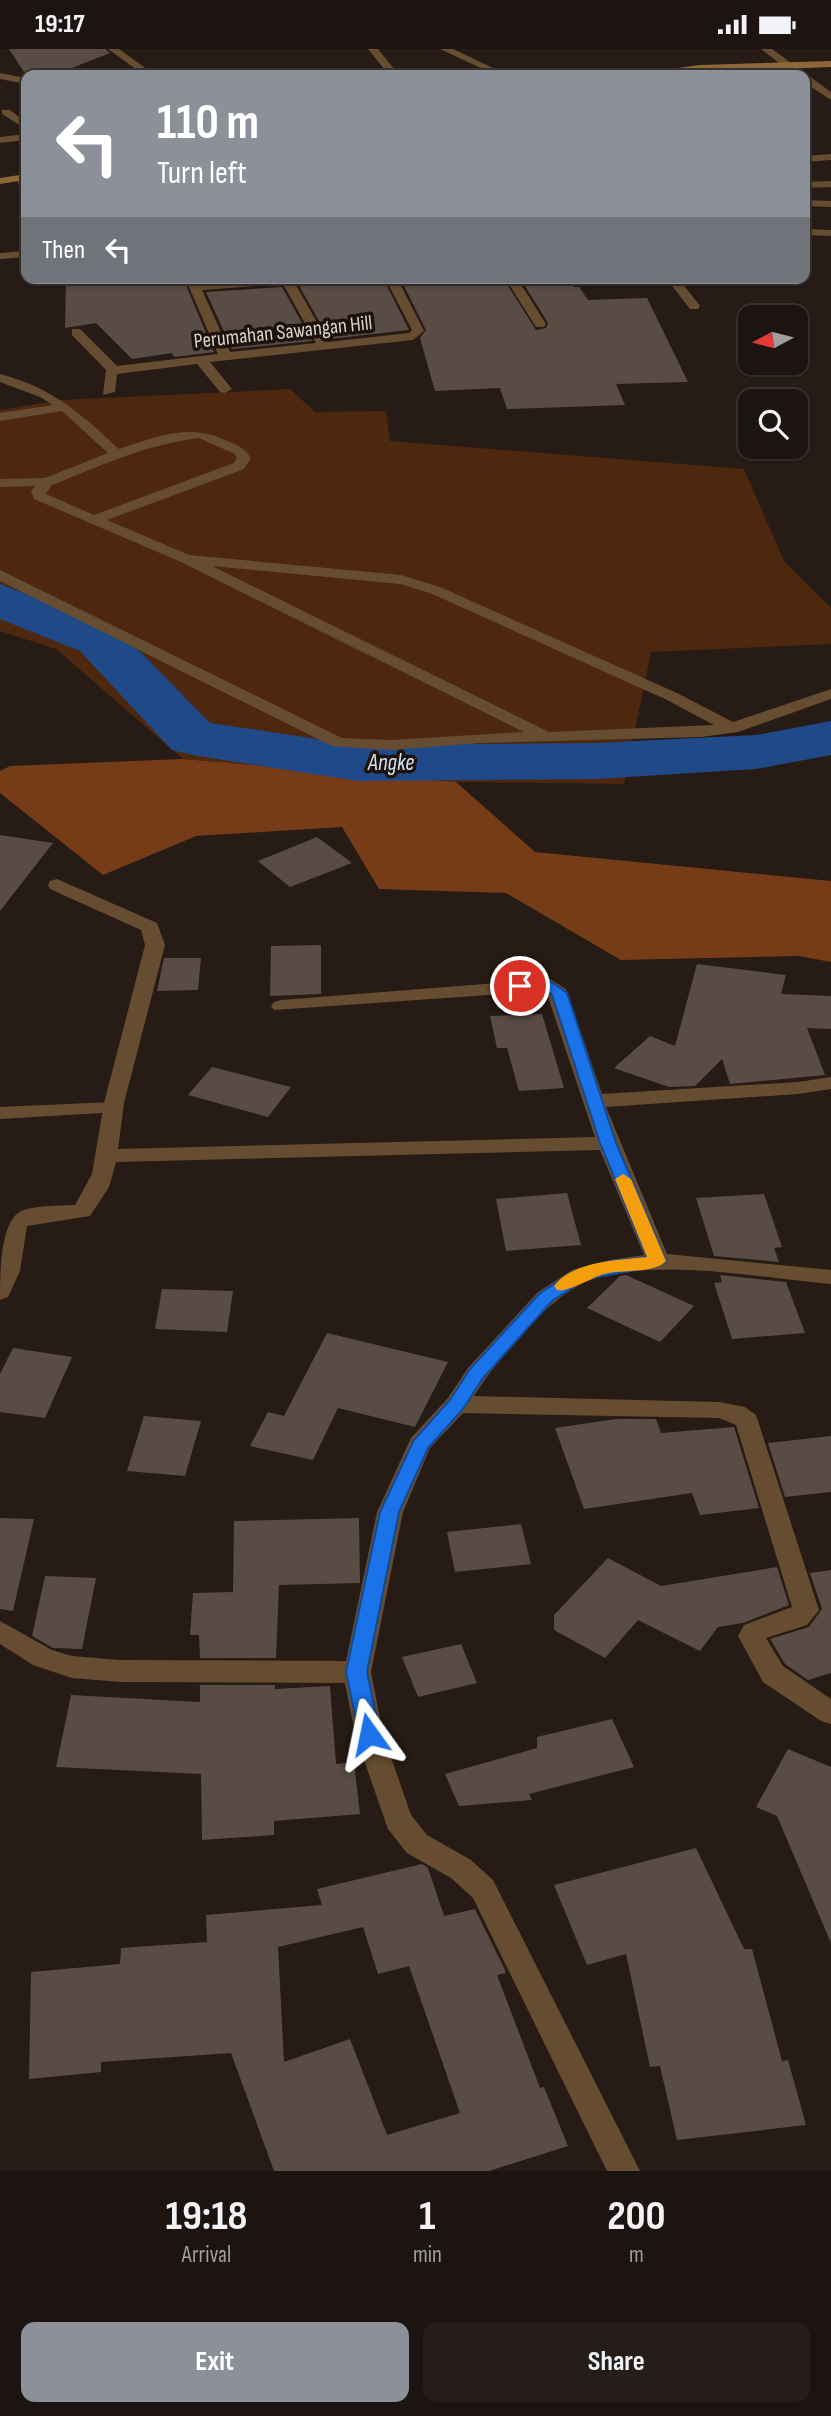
<!DOCTYPE html>
<html lang="en">
<head>
<meta charset="utf-8">
<style>
	body { margin:0; font-family:"Sofia Sans Condensed",sans-serif; background:#251d19; color:#f1f3f6; height:100vh; display:flex; flex-direction:column; font-size:26px; white-space:nowrap }
	* { box-sizing:border-box; margin:0 }
	p { font-size:23px; color:#a09e9f }
	.icon { flex:none; width:38px; height:38px; fill:none; stroke:currentColor; stroke-width:2; stroke-linecap:round; stroke-linejoin:round }
	.map { position:relative; height:2122px; overflow:hidden }
	.drawer { display:flex; flex-direction:column; background:#1c1410; flex:1 }
	.drawer>* { flex:none }
	.guide { position:absolute; left:21px; top:21px; width:789px; height:214px; border-radius:14px; box-shadow:0 2px 5px #0004,0 0 0 2px #3a3330; background:#8c9099; color:#fff; overflow:hidden }
	.needle { width:46px; rotate:263deg }
	.fabs { position:absolute; left:738px; top:256px; display:grid; gap:14px }
	.fabs a { display:grid; place-items:center; width:70px; height:70px; border-radius:14px; background:#1c1410; box-shadow:0 2px 5px #0004,0 0 0 2px #3a3330; font-size:35px }
	.pin { position:absolute; display:grid; place-items:center; width:60px; height:60px; color:#fff; margin:-30px; border:4px solid #fff; border-radius:50%; box-shadow:0 2px 7px #0007 }
	.me { position:absolute; width:77px; margin:-38px; rotate:348deg; stroke-linejoin:round; filter:drop-shadow(0 0 5px #0008) }
	.turn { display:flex; align-items:center; gap:24px; height:147px; padding:0 21px; font-size:32px }
	.turn .icon { width:91px; height:91px; stroke-width:2.5 }
	.turn b { display:block; font-size:49px; line-height:60px }
	.then { display:flex; align-items:center; height:66px; padding:0 21px; background:#0003; gap:14px; font-size:26px }
	.eta { display:flex; justify-content:space-evenly; align-items:center; height:119px; text-align:center }
	.eta b { font-size:42px; font-weight:700; line-height:49px }
	.action { display:flex; gap:14px; margin-top:auto; padding:14px 21px }
	.action a { flex:1; height:80px; border-radius:14px; background:#8c9099; color:#fff; font-size:28px; font-weight:700; line-height:80px; text-align:center }
	.action a+a { background:#251d19; color:#f1f3f6 }
	.status { display:flex; justify-content:space-between; align-items:center; height:49px; padding:0 35px; background:#1c1410; direction:ltr }
	.status svg { height:19px; fill:currentColor }
	.map>svg:first-child { display:block }
	.green { fill:#4e270f }
	.forest { fill:#763c18 }
	.lines { fill:none; stroke-linecap:round; stroke-linejoin:round }
	.river { fill:#20498a; fill-rule:evenodd }
	.building { fill:#594c45; fill-rule:evenodd }
	.lane { fill:#664d31; fill-rule:evenodd }
	.street { fill:#664d31; fill-rule:evenodd }
	.secondary { fill:#8e6739; fill-rule:evenodd }
	.route { fill:#1a73e8; stroke:#114b97; stroke-width:2 }
	.slow { fill:#f59e0b }
	.labels { text-anchor:middle; dominant-baseline:central; stroke-width:7; stroke-linejoin:round; paint-order:stroke }
	.far-street-label { font-size:21px; fill:#dbd3cf; stroke:#1d120c }
	.far-water-label { font-size:23px; font-style:italic; fill:#d5e1f5; stroke:#1d120c }
</style>
</head>
<body>
<div class="status"><b>19:17</b><svg viewBox="0 0 49 12"><path d="M0 12V9h3v3zM5 12V6h3v6zM10 12V3h3v9zM15 12V0h3v12zM26 1h20v11H26zM47 4h2v5h-2z"/></svg></div>
<div class="map">
<svg width="831" height="2122" viewBox="0 0 831 2122">
	<rect width="100%" height="100%" fill="#261b15"/>
	<path class="green" d="M290,340L315,363L386,362L390,392L744,420L784,512L831,559V595L651,603L624,735L456,733L183,710L56,600L0,582V361L61,351Z"/>
	<path class="forest" d="M183,710L456,733L535,803L831,832V913L799,907L621,911L506,844L379,840L342,778L196,787L103,826L0,744V722L10,717Z"/>
	<g class="lines">
		<path class="river" d="M0,535L118,580L210,674L358,696L596,694L756,686L831,672V706L756,720L596,730L358,732L192,706L172,701L80,602L0,570Z"/>
	</g>
	<g class="building">
		<path d="M9,0H105L110,4L54,26H26Z"/>
		<path d="M66,229H183L214,303L174,308L172,304L132,310L96,274L65,279Z"/>
		<path d="M316,229H383L409,281L329,290L297,233L317,232Z"/>
		<path d="M400,229H503L536,281L546,279L548,274L520,229H566L574,238H579L588,251L647,249L688,333L616,335L625,356L507,360L500,339L435,342L420,289L426,281Z"/>
		<path d="M282,238L312,292L232,300L206,243Z"/>
		<path d="M0,786L53,794L0,862Z"/>
		<path d="M317,788L352,814L290,838L258,812Z"/>
		<path d="M321,896V945L270,947L271,897Z"/>
		<path d="M164,909H201L198,941L157,942Z"/>
		<path d="M697,915L786,926L781,945L831,947V980L807,979L825,1026L730,1035L722,1010L695,1037L669,1038L614,1019L650,987L675,997Z"/>
		<path d="M542,965L564,1039L519,1042L507,999H497L490,967Z"/>
		<path d="M212,1018L291,1038L268,1068L188,1046Z"/>
		<path d="M567,1144L581,1196L506,1202L496,1150Z"/>
		<path d="M764,1145L782,1198L774,1199L779,1213L714,1207L696,1149Z"/>
		<path d="M626,1226L694,1257L660,1293L587,1259L620,1227Z"/>
		<path d="M720,1226L786,1233L805,1284L732,1290L714,1234L722,1233Z"/>
		<path d="M162,1240L233,1242L227,1283L155,1280Z"/>
		<path d="M327,1284L448,1313L415,1378L338,1359L313,1411L250,1397L268,1363L284,1367Z"/>
		<path d="M13,1299L72,1308L45,1369L0,1363V1325Z"/>
		<path d="M144,1367L201,1372L185,1427L127,1422Z"/>
		<path d="M616,1370H656L661,1384L734,1378L759,1459L700,1466L692,1444L584,1460L555,1379Z"/>
		<path d="M831,1387V1443L785,1448L768,1394Z"/>
		<path d="M0,1469L34,1470L13,1562L0,1560Z"/>
		<path d="M359,1469L360,1534L279,1536L276,1609H200L199,1586H190L193,1544L233,1543L234,1472Z"/>
		<path d="M521,1475L531,1515L455,1523L447,1483Z"/>
		<path d="M608,1509L661,1537L777,1518L789,1556L743,1574L718,1578L700,1602L638,1571L605,1609L554,1581V1566Z"/>
		<path d="M831,1521V1624L808,1631L785,1615L770,1590L809,1578L822,1560L810,1524Z"/>
		<path d="M45,1527L96,1529L82,1600L53,1599L32,1587Z"/>
		<path d="M461,1595L477,1634L418,1648L402,1608Z"/>
		<path d="M200,1636H275V1640L330,1637L336,1715L354,1713L360,1765L274,1772V1786L202,1791L201,1725L56,1718L71,1646L200,1653Z"/>
		<path d="M612,1670L634,1718L529,1745L532,1751L459,1757L445,1725L537,1699V1688Z"/>
		<path d="M788,1700L831,1718V1894L777,1767L756,1758Z"/>
		<path d="M696,1799L744,1900H752L782,2012L788,2011L806,2076L677,2091L660,2017L650,2018L626,1905L587,1916L554,1836Z"/>
		<path d="M422,1815L428,1819L444,1867L475,1860L505,1921L506,1924L497,1926L540,2039L544,2038L568,2097L489,2122H274L231,2004L101,2013V2023L29,2030L31,1923L120,1915L121,1899L207,1893L206,1866L322,1856L317,1840ZM363,1878L378,1925L409,1917L460,2064L387,2086L350,1990L284,2013L278,1898Z"/>
	</g>
	<g class="lines">
		<path class="lane" d="M112,1053L119,1055L122,1059L119,1063L0,1070V1058Z"/>
		<g class="street">
			<path d="M108,0H119L155,26H144Z"/>
			<path d="M368,0H378L399,26H389Z"/>
			<path d="M440,0H453L508,26H496Z"/>
			<path d="M761,0H772L831,43V51L805,34V26H795Z"/>
			<path d="M0,24L26,29V35L0,30Z"/>
			<path d="M2,61H10L26,73V80L2,65Z"/>
			<path d="M26,85V91L0,94V88Z"/>
			<path d="M831,105V111L805,113V107Z"/>
			<path d="M16,127L25,129L26,146L21,143Z"/>
			<path d="M831,132V138L805,139V133Z"/>
			<path d="M805,151L831,152V158L805,157Z"/>
			<path d="M26,180V199L20,196V183Z"/>
			<path d="M805,180L831,181V187L805,186Z"/>
			<path d="M26,202V208L0,210V204Z"/>
			<path d="M185,229H197L199,234L292,229L328,293L409,284L412,281L385,229H397L424,282L413,291L210,313L232,340L225,344L220,343L197,315L117,325L115,343L103,346L106,321L72,286V280H80L117,317L218,305ZM283,235L316,294L230,303L202,241Z"/>
			<path d="M505,229H517L546,275L544,278H536Z"/>
			<path d="M666,229H678L700,257L698,260H690Z"/>
			<path d="M0,325C53,339 80,364 119,400C157,388 187,374 225,391C237,396 244,398 251,409L244,420L107,471L189,506L401,526L440,538L677,644L733,673L831,640V650L738,683L701,688L481,694L391,701L332,697L0,532V521L342,689L391,691L524,683L181,513L34,450L31,442L35,437L0,438V430L45,429L108,404L62,362L0,372V364L53,356L40,348L0,333ZM199,389L235,405L237,409L234,414L94,466L46,445L52,436C100,417 147,395 199,389ZM212,517L400,535L430,544L665,650L714,676L549,683Z"/>
			<path d="M57,830L157,874L165,896L124,1054L118,1100L595,1088L546,942L274,961L271,957L274,953L281,951L550,930L566,940L602,1045L798,1033L831,1028V1040L798,1045L606,1058L667,1205L831,1221V1235C760,1229 658,1208 591,1231C550,1245 497,1311 474,1347L719,1353L745,1358L756,1366L819,1561L807,1576L766,1589L783,1617L831,1650V1675L821,1672L763,1633L738,1587L744,1576L792,1558L736,1376L719,1369L463,1364L430,1399L403,1463L371,1623L383,1685L411,1766L427,1786L471,1811L493,1831L640,2122H607L473,1849L451,1829L407,1804L388,1780L355,1685L345,1634L120,1633L72,1629L33,1616L0,1595V1572L52,1601L72,1607L120,1611L346,1612L377,1463L411,1389L448,1349L468,1319L538,1243L572,1221L610,1211L644,1206L600,1101L116,1113L109,1138L90,1167L27,1177L20,1222L8,1248L0,1251C0,1224 0,1173 21,1162C37,1156 58,1157 75,1156L92,1125L104,1054L145,896L141,881L50,840L48,836L50,832Z"/>
		</g>
		<g class="secondary">
			<path d="M831,12V18L625,26L700,16Z"/>
			<path d="M26,125V131L0,135V129Z"/>
		</g>
	</g>
	<path class="route" d="M550,932L567,944L616,1094L666,1212L658,1217L586,1230L552,1252L483,1329L463,1360L428,1399L399,1463L367,1623L380,1685L377,1691L369,1693L362,1691L359,1685L346,1623L380,1463L414,1391L450,1351L470,1320L540,1244L574,1222L610,1212L647,1208L600,1094L552,946L547,941L520,942L513,937L520,933Z"/>
	<path class="slow" d="M623,1125L631,1130L666,1212C656,1224 624,1221 608,1224C593,1227 568,1244 557,1241L554,1237C573,1212 619,1211 647,1208L615,1130Z"/>
	<g class="labels">
		<g class="far-street-label">
			<text transform="translate(283 283) rotate(-6)">Perumahan Sawangan Hill</text>
		</g>
		<g class="far-water-label">
			<text x="391" y="714">Angke</text>
		</g>
	</g>
</svg>
<div class="fabs">
<a><svg class="needle" viewBox="-14 -14 28 28"><path d="M0-13l5 13h-10z" fill="#e53935"/><path d="M0 13l5-13h-10z" fill="#a09e9f"/></svg></a>
<a><svg class="icon" aria-label="search" viewBox="0 0 24 24"><circle cx="10" cy="10" r="6"/><path d="M15 15l6 6"/></svg></a>
</div>
<div class="pin" style="left:520px;top:937px;background:#d93025"><svg class="icon" aria-label="arrive" viewBox="0 0 24 24"><path d="M6 21V4h12l-3 4 3 4H6"/></svg></div>
<svg class="me" style="left:369px;top:1685px" viewBox="-20 -20 40 40"><path d="M0-17L14 15 0 8-14 15z" fill="#1a73e8" stroke="#fff" stroke-width="4"/></svg>
<div class="guide">
<div class="turn"><svg class="icon" aria-label="left" viewBox="0 0 24 24"><path d="M17 20v-9H6M10 6l-5 5 5 5"/></svg><div><b>110 m</b>Turn left</div></div>
<div class="then">Then<svg class="icon" aria-label="left" viewBox="0 0 24 24"><path d="M17 20v-9H6M10 6l-5 5 5 5"/></svg></div>
</div>
</div>
<section class="drawer">
<div class="eta">
<div><b>19:18</b><p>Arrival</p></div>
<div><b>1</b><p>min</p></div>
<div><b>200</b><p>m</p></div>
</div>
<div class="action"><a>Exit</a><a>Share</a></div>
</section>
</body>
</html>
